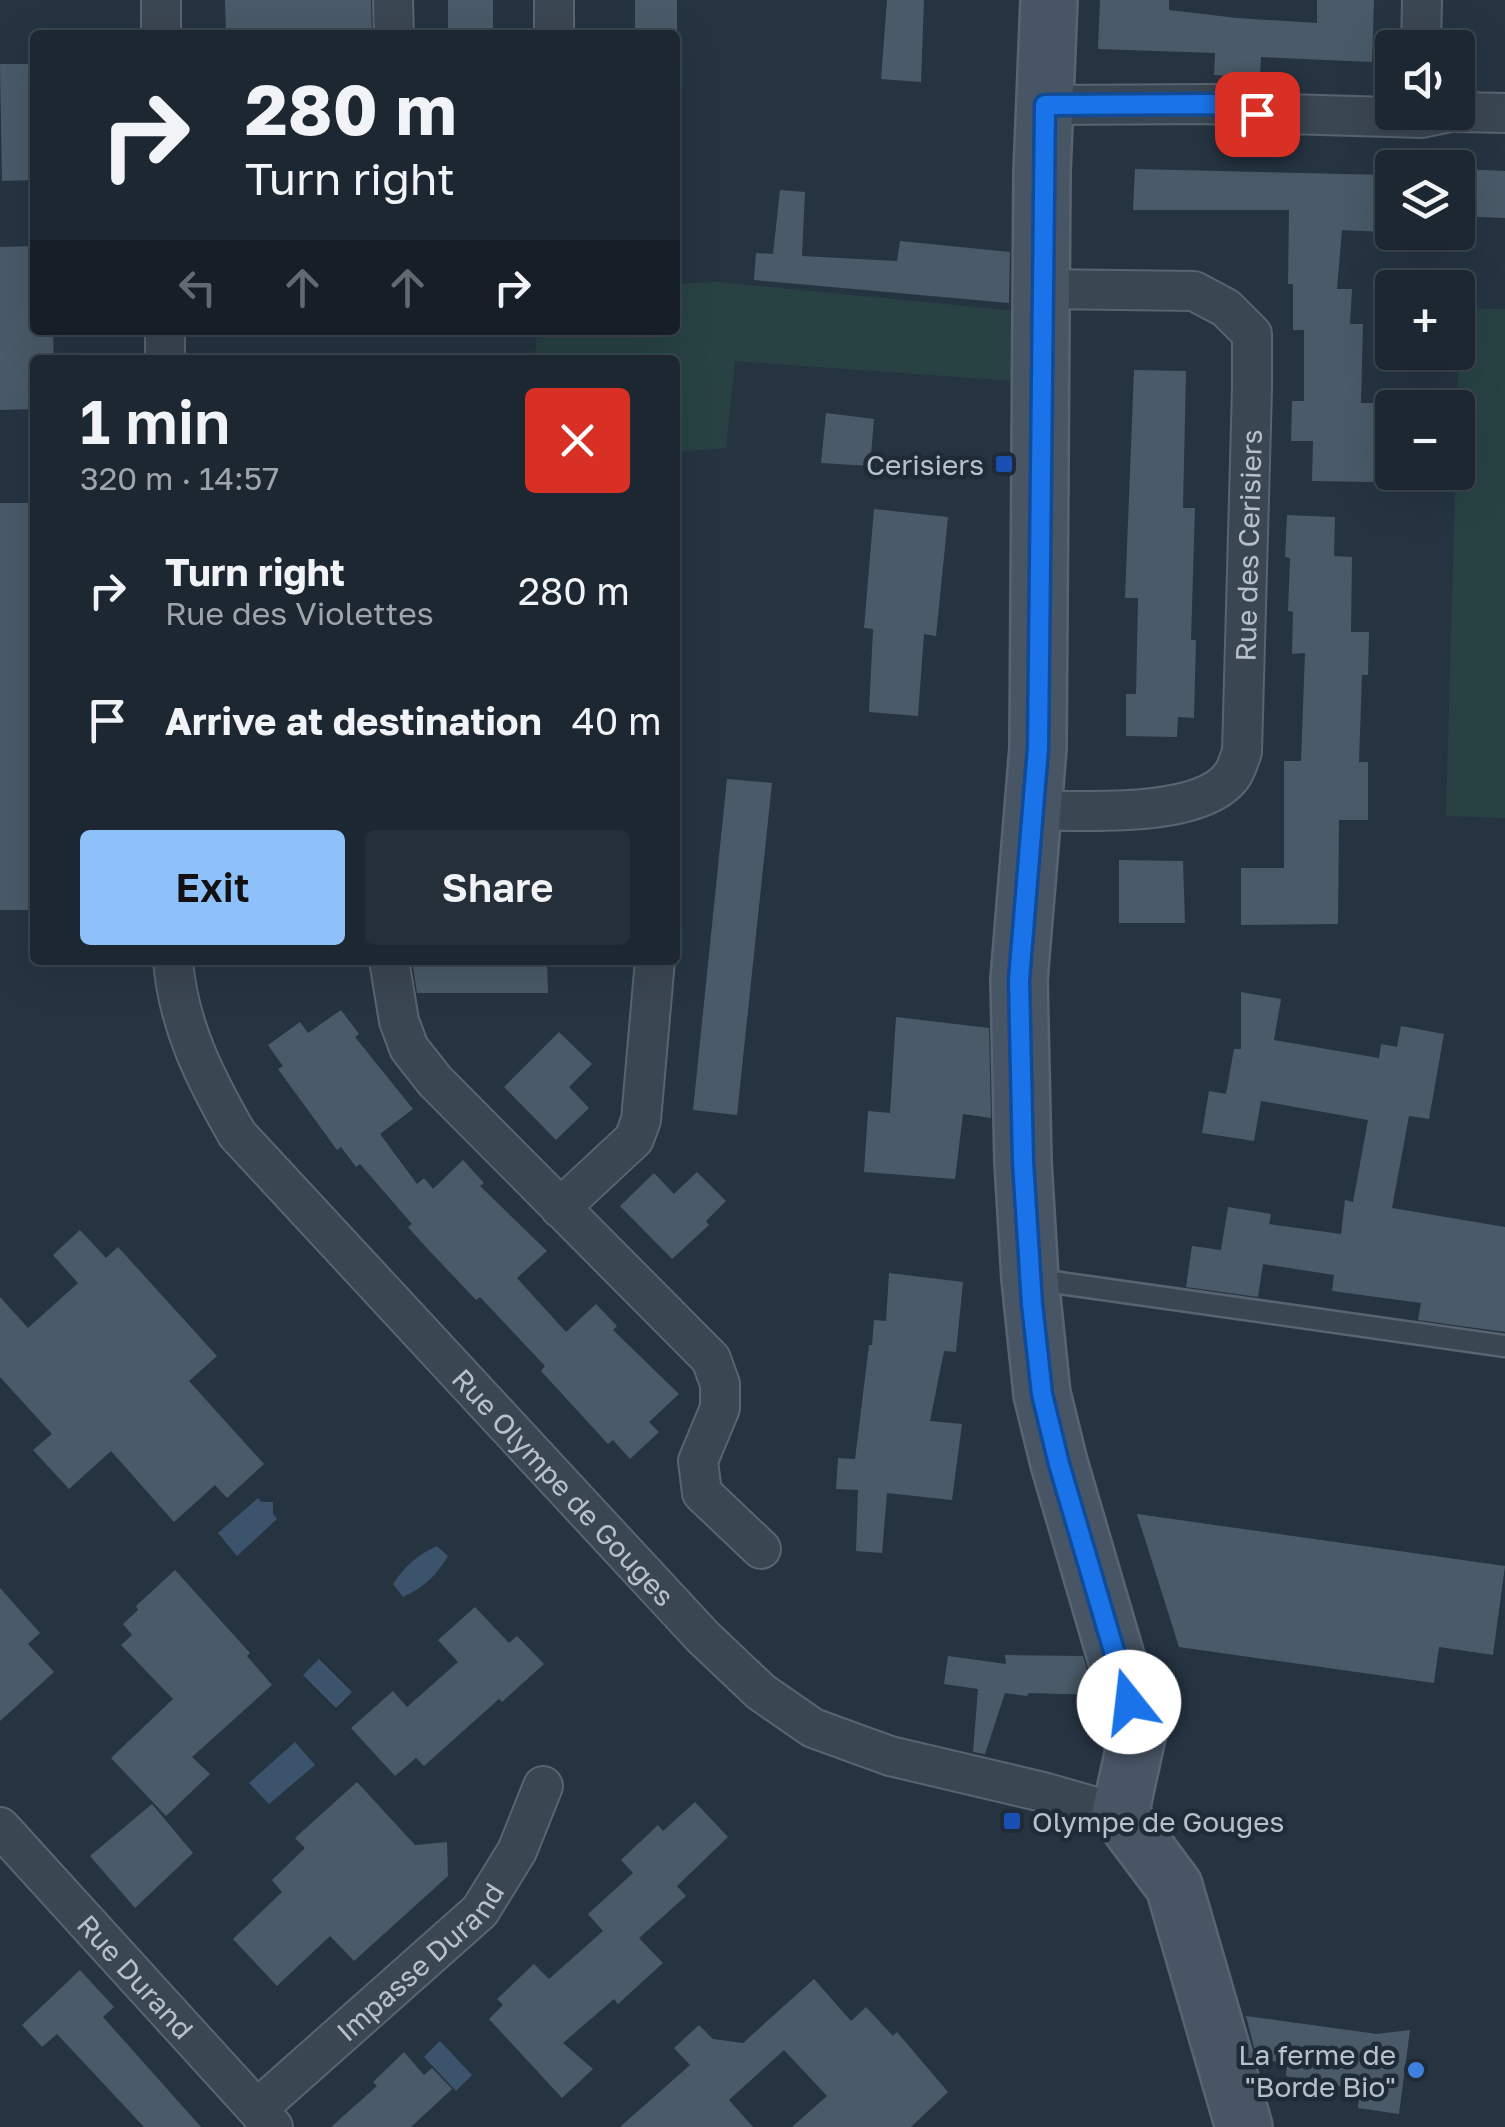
<!DOCTYPE html>
<html lang="en">
<head>
<meta charset="utf-8">
<style>
	body { margin:0; font-family:"Golos Text",sans-serif; background:#252f3a; color:#f1f3f6; height:100vh; display:flex; flex-direction:column; font-size:38px; white-space:nowrap }
	* { box-sizing:border-box; margin:0 }
	p { font-size:32px; color:#a0a5ac }
	.icon { flex:none; width:55px; height:55px; fill:none; stroke:currentColor; stroke-width:2; stroke-linecap:round; stroke-linejoin:round }
	.map { position:relative; flex:1; overflow:hidden }
	.side { position:absolute; left:30px; top:355px; width:650px; height:610px; display:flex; flex-direction:column; background:#1c2732; border-radius:10px; box-shadow:0 10px 40px #0002,0 0 0 2px #3a444d }
	.side>* { flex:none }
	.top-card { position:absolute; left:30px; top:30px; width:650px; height:305px; border-radius:10px; box-shadow:0 10px 40px #0002,0 0 0 2px #3a444d; background:#1c2732; color:#f1f3f6; overflow:hidden }
	.fabs { position:absolute; left:1375px; top:30px; display:grid; gap:20px }
	.fabs a { display:grid; place-items:center; width:100px; height:100px; border-radius:10px; background:#1c2732; box-shadow:0 10px 40px #0002,0 0 0 2px #3a444d; font-size:50px }
	.pin { position:absolute; display:grid; place-items:center; width:85px; height:85px; color:#fff; margin:-42px; border-radius:20px; box-shadow:0 5px 15px #0006 }
	.me { position:absolute; width:110px; margin:-55px; rotate:344deg; stroke-linejoin:round; filter:drop-shadow(0 0 8px #0008) }
	.turn { display:flex; align-items:center; gap:35px; height:210px; padding:0 50px; font-size:45px }
	.turn .icon { width:130px; height:130px; stroke-width:2.5 }
	.turn b { display:block; font-size:70px; line-height:85px }
	.lanes { display:flex; align-items:center; height:95px; padding:0 50px; background:#0003; justify-content:center; gap:50px; direction:ltr }
	.lanes .off { opacity:.35 }
	.round { display:grid; place-items:center; flex:none; width:105px; height:105px; border-radius:10px; background:#252f3a }
	.summary { display:flex; align-items:center; justify-content:space-between; height:170px; padding:0 50px }
	h1 { font-size:60px; font-weight:600; line-height:75px }
	.cta { display:flex; gap:20px; margin-top:auto; padding:20px 50px }
	.cta a { flex:1; height:115px; border-radius:10px; background:#8ec1fa; color:#111; font-size:40px; font-weight:600; line-height:115px; text-align:center }
	.cta a+a { background:#252f3a; color:#f1f3f6 }
	ul { padding:0; list-style:none }
	li { display:flex; align-items:center; gap:30px; height:130px; padding:0 50px }
	li div { flex:1 }
	li b { display:block; font-size:38px }
	li em { font-style:normal }
	.map>svg:first-child { display:block }
	.green { fill:#284243 }
	.water { fill:#3b536b }
	.building { fill:#4a5a68 }
	.lines { fill:none; stroke-linecap:round; stroke-linejoin:round }
	.lane-casing { stroke:#58646f; stroke-width:25 }
	.street-casing { stroke:#58646f; stroke-width:42 }
	.secondary-casing { stroke:#58646f; stroke-width:60 }
	.lane { stroke:#3a4652; stroke-width:20 }
	.street { stroke:#3a4652; stroke-width:38 }
	.secondary { stroke:#485565; stroke-width:55 }
	.route-casing { stroke:#114b97; stroke-width:25 }
	.route { stroke:#1a73e8; stroke-width:18 }
	.transit-dot { fill:#1a4fb4; stroke:#1f2b37; stroke-width:4 }
	.shop-dot { fill:#3f7fe0; stroke:#1f2b37; stroke-width:4 }
	.labels { text-anchor:middle; dominant-baseline:central; stroke-width:9; stroke-linejoin:round; paint-order:stroke }
	.poi-label { font-size:28px; fill:#b7c1cc; stroke:#1f2b37; text-anchor:end }
	.street-label { font-size:28px; fill:#b7c1cc; stroke:#1f2b37 }
</style>
</head>
<body>
<div class="map">
<svg width="1505" height="2127" viewBox="0 0 1505 2127">
	<rect width="100%" height="100%" fill="#263442"/>
	<g class="green">
		<path d="M717,282L1017,311L1015,381L735,361L726,448L675,452V360H535L537,330H675V284Z"/>
		<path d="M1460,308L1505,309V818L1446,816Z"/>
	</g>
	<g class="water">
		<path d="M258,1498L261,1502H273V1514L277,1519L237,1556L218,1533Z"/>
		<path d="M437,1546L448,1556C436,1576 424,1587 403,1597L393,1584C405,1566 417,1555 437,1546Z"/>
		<path d="M319,1659L352,1692L336,1708L303,1675Z"/>
		<path d="M295,1742L315,1765L269,1804L249,1783Z"/>
		<path d="M440,2041L472,2075L456,2091L424,2057Z"/>
	</g>
	<g class="building">
		<path d="M225,0H371L372,35H226Z"/>
		<rect x="448" y="0" width="45" height="35"/>
		<rect x="635" y="0" width="42" height="35"/>
		<path d="M887,0H924L921,82L881,79Z"/>
		<path d="M1100,0H1169V10L1237,18L1317,23V0H1374L1372,62L1261,57L1260,78L1214,75L1215,53L1098,49Z"/>
		<path d="M0,64H35V180L2,181Z"/>
		<path d="M1135,169L1385,175L1383,232L1342,230L1337,289H1352L1350,324H1363L1361,403H1385V434L1374,433L1373,482L1312,481L1313,441H1291L1292,401H1304V330H1293V284H1288L1289,210H1133Z"/>
		<path d="M1461,169L1505,171V218L1459,216Z"/>
		<path d="M780,190L805,192L802,256L897,261L900,241L1010,252L1009,303L754,280L756,253L773,254Z"/>
		<path d="M35,246V330H53L54,360H35V409L0,410V247Z"/>
		<path d="M1134,370L1186,371L1183,508H1195L1191,640H1196L1194,718L1178,717L1177,737L1126,736V694H1136L1138,598H1125Z"/>
		<path d="M826,413L874,419L870,466L821,463Z"/>
		<rect x="0" y="503" width="35" height="407"/>
		<path d="M874,509L948,517L936,636L924,634L918,716L869,712L873,629L864,628Z"/>
		<path d="M1287,515L1335,517L1334,556L1352,557L1351,632H1369L1368,675H1362L1359,762H1368V820H1339L1338,924L1241,925V868H1284V761H1301L1305,653L1292,654L1293,612L1288,611L1290,558L1285,557Z"/>
		<path d="M727,779L772,783L737,1115L693,1110Z"/>
		<path d="M1119,860L1183,861L1185,923H1119Z"/>
		<path d="M412,960H547L548,993H417Z"/>
		<path d="M1241,992L1281,999L1274,1040L1379,1058L1381,1044L1397,1047L1401,1026L1444,1034L1429,1119L1409,1116L1392,1208L1505,1227V1332L1418,1320L1421,1303L1332,1291L1334,1275L1263,1264L1258,1297L1186,1287L1192,1246L1221,1250L1228,1207L1271,1214L1269,1224L1341,1234L1345,1200L1353,1202L1368,1120L1261,1101L1254,1141L1202,1133L1209,1091L1226,1094L1234,1049H1241Z"/>
		<path d="M341,1010L359,1034L355,1037L413,1109L380,1134L417,1184L424,1178L433,1189L463,1160L484,1183L480,1186L547,1251L517,1278L546,1310L566,1332L596,1304L617,1326L613,1330L679,1394L649,1422L659,1432L630,1459L613,1440L608,1444L541,1371L545,1366L480,1297L476,1300L424,1245L408,1227L412,1224L360,1164L356,1167L341,1147L337,1150L278,1069L283,1066L268,1045L300,1022L308,1033Z"/>
		<path d="M896,1017L989,1028L991,1118L963,1114L955,1179L864,1172L868,1111L890,1113Z"/>
		<path d="M559,1032L592,1064L569,1087L589,1108L556,1140L504,1087Z"/>
		<path d="M697,1172L726,1201L706,1221L709,1225L672,1259L620,1206L654,1173L674,1194Z"/>
		<path d="M80,1230L106,1258L118,1247L217,1356L189,1381L264,1464L227,1498L215,1485L174,1522L111,1451L69,1489L33,1450L52,1434L0,1377V1297L28,1328L78,1283L53,1255Z"/>
		<path d="M889,1273L963,1282L956,1352L944,1351L930,1421L962,1424L952,1500L887,1493L882,1553L856,1551L858,1490L836,1489L838,1458L855,1459L869,1345H872L874,1320L886,1321Z"/>
		<path d="M1137,1514L1505,1566L1493,1655L1439,1647L1434,1683L1179,1647Z"/>
		<path d="M175,1570L250,1653L247,1656L272,1685L192,1757L210,1774L166,1816L111,1758L173,1699L121,1645L132,1635L123,1624L138,1610L136,1606Z"/>
		<path d="M0,1588L40,1633L28,1644L54,1672L0,1721Z"/>
		<path d="M475,1607L509,1643L517,1636L544,1664L502,1702L499,1699L424,1766L416,1758L395,1776L351,1728L393,1691L407,1707L458,1662L438,1640Z"/>
		<path d="M1005,1655L1083,1656L1095,1695L1029,1693L1027,1696L1005,1693L985,1754L973,1752L978,1689L944,1684L948,1656L1006,1664Z"/>
		<path d="M357,1782L415,1845L447,1842L448,1876L354,1961L330,1936L277,1986L233,1939L282,1892L272,1880L305,1848L295,1838Z"/>
		<path d="M695,1802L728,1837L677,1886L686,1896L639,1938L663,1963L618,2004L614,1999L563,2043L593,2069L562,2098L489,2019L503,2005L497,1999L534,1964L549,1979L603,1931L588,1914L633,1873L621,1860L658,1825L663,1831Z"/>
		<path d="M152,1804L193,1853L135,1908L90,1856Z"/>
		<path d="M80,1970L114,2007L103,2017L201,2127H144L57,2034L42,2047L22,2025Z"/>
		<path d="M814,1979L851,2021L866,2007L893,2036L897,2032L948,2092L911,2127H792L827,2096L784,2050L729,2100L753,2127H620L690,2065L674,2048L699,2025L713,2039L743,2043Z"/>
		<path d="M1246,2016L1377,2034L1410,2030L1399,2114L1358,2108L1360,2090L1286,2076L1287,2063L1257,2059Z"/>
		<path d="M404,2052L424,2075L432,2068L452,2089L411,2127H331L377,2086L373,2082Z"/>
	</g>
	<g class="lines">
		<defs>
			<path id="lane" d="M1032,1279L1505,1346"/>
			<g id="street">
				<path d="M161,0V35"/>
				<path d="M393,0L394,35"/>
				<path d="M554,0V35"/>
				<path d="M1421,48L1422,0"/>
				<path d="M1045,105L1213,104L1257,113L1422,118L1450,112"/>
				<path d="M1458,112L1505,113"/>
				<path d="M165,330V360"/>
				<path id="s1" d="M1035,810C1083,811 1204,819 1233,774C1237,768 1239,759 1242,752L1252,388V334L1226,308L1194,291L1042,289"/>
				<path id="s2" d="M173,960C178,1025 205,1078 237,1134L703,1637L761,1692L813,1728L890,1756L1043,1792L1120,1814"/>
				<path d="M389,960L399,1021L409,1048L435,1081L711,1359L720,1384V1408L698,1461L702,1493L761,1549"/>
				<path d="M560,1208L634,1139L641,1120L655,960"/>
				<path id="s3" d="M0,1827L273,2127"/>
				<path id="s4" d="M257,2109L480,1911L517,1851L543,1786"/>
			</g>
			<path id="secondary" d="M1049,0L1042,172L1038,748L1019,980L1023,1162L1030,1279L1042,1394L1059,1463L1138,1732L1120,1814L1174,1886L1244,2127"/>
		</defs>
		<use href="#lane" class="lane-casing"/>
		<use href="#street" class="street-casing"/>
		<use href="#secondary" class="secondary-casing"/>
		<use href="#lane" class="lane"/>
		<use href="#street" class="street"/>
		<use href="#secondary" class="secondary"/>
	</g>
	<g class="lines">
		<defs>
			<path id="route" d="M1129,1702L1059,1464L1042,1394L1032,1304L1023,1162L1019,980L1038,748L1045,105L1213,104L1257,114"/>
		</defs>
		<use href="#route" class="route-casing"/>
		<use href="#route" class="route"/>
	</g>
	<g class="transit-dot">
		<rect x="994" y="454" width="20" height="20" rx="5"/>
		<rect x="1002" y="1811" width="20" height="20" rx="5"/>
	</g>
	<circle class="shop-dot" cx="1416" cy="2070" r="10"/>
	<g class="labels">
		<g class="poi-label">
			<text x="984" y="464">Cerisiers</text>
			<text x="1032" y="1821" text-anchor="start">Olympe de Gouges</text>
			<text x="1396" y="2054">La ferme de<tspan x="1396" dy="32">"Borde Bio"</tspan></text>
		</g>
		<g class="street-label">
			<text stroke="none"><textPath href="#s1" startOffset="438">Rue des Cerisiers</textPath></text>
			<text stroke="none"><textPath href="#s2" startOffset="668">Rue Olympe de Gouges</textPath></text>
			<text stroke="none"><textPath href="#s4" startOffset="220">Impasse Durand</textPath></text>
			<text stroke="none"><textPath href="#s3" startOffset="202">Rue Durand</textPath></text>
		</g>
	</g>
</svg>
<div class="fabs">
<a><svg class="icon" aria-label="sound" viewBox="0 0 24 24"><path d="M4 9h4l5-4v14l-5-4H4zM17 9q2 3 0 6"/></svg></a>
<a><svg class="icon" aria-label="layers" viewBox="0 0 24 24"><path d="M12 4l9 5-9 5-9-5zM3 14l9 5 9-5"/></svg></a>
<a>+</a>
<a>−</a>
</div>
<div class="pin" style="left:1257px;top:114px;background:#d93025"><svg class="icon" aria-label="arrive" viewBox="0 0 24 24"><path d="M6 21V4h12l-3 4 3 4H6"/></svg></div>
<svg class="me" style="left:1129px;top:1702px" viewBox="-20 -20 40 40"><circle r="19" fill="#fff"/><path d="M0-13L10 11 0 6-10 11z" fill="#1a73e8"/></svg>
<div class="top-card">
<div class="turn"><svg class="icon" aria-label="right" viewBox="0 0 24 24"><path d="M7 20v-9h11M14 6l5 5-5 5"/></svg><div><b>280 m</b>Turn right</div></div>
<div class="lanes"><svg class="icon off" aria-label="left" viewBox="0 0 24 24"><path d="M17 20v-9H6M10 6l-5 5 5 5"/></svg><svg class="icon off" aria-label="ahead" viewBox="0 0 24 24"><path d="M12 20V5M6 11l6-6 6 6"/></svg><svg class="icon off" aria-label="ahead" viewBox="0 0 24 24"><path d="M12 20V5M6 11l6-6 6 6"/></svg><svg class="icon" aria-label="right" viewBox="0 0 24 24"><path d="M7 20v-9h11M14 6l5 5-5 5"/></svg></div>
</div>
<section class="side">
<div class="summary"><div><h1>1 min</h1><p>320 m · 14:57</p></div><a class="round" style="background:#d93025;color:#fff"><svg class="icon" aria-label="close" viewBox="0 0 24 24"><path d="M6 6l12 12M18 6L6 18"/></svg></a></div>
<ul>
<li><svg class="icon" aria-label="right" viewBox="0 0 24 24"><path d="M7 20v-9h11M14 6l5 5-5 5"/></svg><div><b>Turn right</b><p>Rue des Violettes</p></div><em>280 m</em></li>
<li><svg class="icon" aria-label="arrive" viewBox="0 0 24 24"><path d="M6 21V4h12l-3 4 3 4H6"/></svg><div><b>Arrive at destination</b></div><em>40 m</em></li>
</ul>
<div class="cta"><a>Exit</a><a>Share</a></div>
</section>
</div>
</body>
</html>
